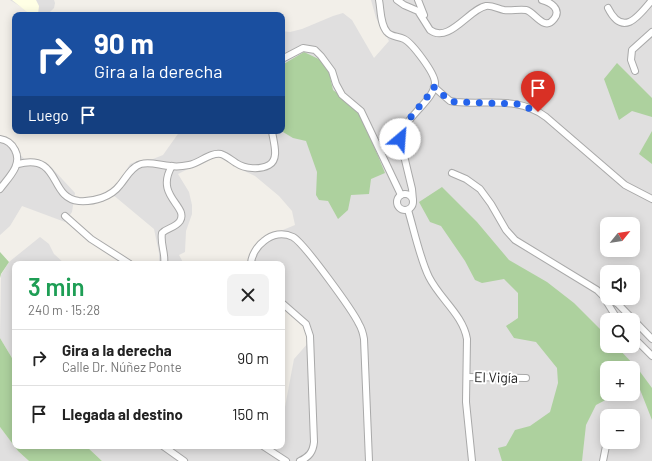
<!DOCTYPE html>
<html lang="es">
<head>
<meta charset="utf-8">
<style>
	body { margin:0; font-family:Barlow,sans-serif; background:#f2f2f2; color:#222; height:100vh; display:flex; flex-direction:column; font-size:15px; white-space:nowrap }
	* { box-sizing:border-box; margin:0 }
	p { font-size:13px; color:#767676 }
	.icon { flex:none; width:22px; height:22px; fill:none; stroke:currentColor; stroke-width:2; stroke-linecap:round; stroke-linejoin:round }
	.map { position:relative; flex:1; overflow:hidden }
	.sheet { position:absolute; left:12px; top:261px; width:273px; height:188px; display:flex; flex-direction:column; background:#fff; border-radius:8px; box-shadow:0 2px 10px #0003 }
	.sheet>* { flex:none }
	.top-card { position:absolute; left:12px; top:12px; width:273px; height:122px; border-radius:8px; box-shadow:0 2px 10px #0003; background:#1a4fa0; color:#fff; overflow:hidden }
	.needle { width:26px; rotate:60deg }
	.buttons { position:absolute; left:600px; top:217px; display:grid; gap:8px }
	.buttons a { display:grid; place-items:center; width:40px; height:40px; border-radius:8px; background:#fff; box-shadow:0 2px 10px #0003; font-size:20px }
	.pin { position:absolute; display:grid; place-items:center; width:34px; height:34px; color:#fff; margin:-41px -17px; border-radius:50% 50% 50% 0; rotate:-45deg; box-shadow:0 0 4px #0007 }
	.pin .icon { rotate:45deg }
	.me { position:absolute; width:44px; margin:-22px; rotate:27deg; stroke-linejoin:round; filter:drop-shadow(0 0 3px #0008) }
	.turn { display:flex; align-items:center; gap:14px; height:84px; padding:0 16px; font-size:18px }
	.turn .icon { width:52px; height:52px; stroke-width:2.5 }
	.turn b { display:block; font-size:28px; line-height:34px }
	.then { display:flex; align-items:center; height:38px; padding:0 16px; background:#0003; gap:8px; font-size:15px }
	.round { display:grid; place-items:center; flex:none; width:42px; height:42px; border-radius:8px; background:#f2f2f2 }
	.summary { display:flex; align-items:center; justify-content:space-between; height:68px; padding:0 16px }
	h1 { font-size:24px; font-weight:600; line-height:30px; color:#1e9e55 }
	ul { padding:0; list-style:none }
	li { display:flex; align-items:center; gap:12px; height:56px; padding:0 16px; border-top:1px solid #e0e0e0 }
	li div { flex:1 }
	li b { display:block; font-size:15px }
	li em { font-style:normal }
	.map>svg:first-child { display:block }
	.residential { fill:#e0dfdf; fill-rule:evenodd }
	.education { fill:#ffffe5 }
	.forest { fill:#add19e }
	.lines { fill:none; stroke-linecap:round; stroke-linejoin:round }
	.street-casing { stroke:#a9a9a9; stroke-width:8 }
	.street { stroke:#fff; stroke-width:6 }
	.route { stroke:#2563eb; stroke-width:7; stroke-dasharray:0 12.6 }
	.labels { text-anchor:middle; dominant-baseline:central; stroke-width:4; stroke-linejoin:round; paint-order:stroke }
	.street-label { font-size:14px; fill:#222; stroke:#fff }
</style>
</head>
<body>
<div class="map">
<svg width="652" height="461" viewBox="0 0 652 461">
	<rect width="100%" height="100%" fill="#f2efe9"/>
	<g class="residential">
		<path d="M10,0H54L55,3L54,8L50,12L42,14L31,13Z"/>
		<path d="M371,0H652V461H102L86,446H282V409L285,407L294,359L309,342L304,327L282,303V264H254V258L259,251L278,232L295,225L292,211L279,196L255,176L242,170L224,156H214L178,174L189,192L192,205V214L186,231L185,252L179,255L184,264H159V253L154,229L112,194L130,164L137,161L153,159L163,155L180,131H282V31L290,32L302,29L333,16L343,13L352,20L374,58L389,41L376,18ZM607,224H633V250H607ZM607,272H633V298H607ZM607,320H633V346H607ZM607,368H633V394H607ZM607,416H633V442H607Z"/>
		<path d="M0,137L10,143L25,160L34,159L38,160L51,167L75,193L72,212L65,222L22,206L10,226L0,235Z"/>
		<path d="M40,237L49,244L54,254L65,264H15V363L0,338L1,275L9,262Z"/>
		<path d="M0,427L18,451L29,461H0Z"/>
	</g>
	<path class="education" d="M12,0H36L39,6L38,14L31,15Z"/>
	<g class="forest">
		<path d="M304,52L327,63L333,90L359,109L385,173L371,179L369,194L351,195L348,210L338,219L328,201L319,200L316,195L317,172L306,141L293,138L283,132L282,127V65Z"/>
		<path d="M617,63L652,98V117L632,111L619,120L604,79Z"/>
		<path d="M652,131V164L639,154Z"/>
		<path d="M442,187L477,222L509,260L547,282L574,303L607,336V346H616L638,369L652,388V420L639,387L633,383V368H607V394H617L596,405L586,425L582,461H502L498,448L506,446L515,430L530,426L550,412L558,383L557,368L536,342L514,338L506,326L518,318V293L504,279L482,283L475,280L465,261L441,226L430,222L419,202Z"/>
		<path d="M0,252L9,262L1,274L0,278Z"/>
		<path d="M0,338L15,363V446H86L102,461H29L18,451L0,427Z"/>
	</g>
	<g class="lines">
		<defs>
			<g id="street">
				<path d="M379,0C381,10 380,24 387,32C391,37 398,36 404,39C412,43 435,73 435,83C435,100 402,119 400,139L412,189L413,200"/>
				<path d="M397,0L404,5L418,11L430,30C449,44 469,9 486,6C492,5 498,9 504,10C511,11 519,9 526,10C535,12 544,32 554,19C562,9 550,2 542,0"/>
				<path d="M418,0L424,15"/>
				<path d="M608,8C623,38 639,16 652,0"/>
				<path d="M282,59L303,48L315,50L321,56L332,71L336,84L342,95L361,111L401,195"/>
				<path d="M635,71L631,60L632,50L652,32"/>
				<path d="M434,87L450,101L456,102C488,105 518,96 546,117L625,185L652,199"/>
				<path d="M0,139C7,140 12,144 15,150C23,165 8,178 0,189"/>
				<path d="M18,164C62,153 48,198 79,201C94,202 111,197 120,185C126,178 131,167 141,164C151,161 161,166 171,166C177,167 184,166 189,165C200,163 210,152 221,154C227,156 231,160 236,163C245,169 260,170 269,165C280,159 273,141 272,131"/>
				<path d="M452,173L466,179L480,189L491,204L506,230L515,240L597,290L603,296L618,320"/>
				<circle cx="405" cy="202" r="8"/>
				<path d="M408,210C414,230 420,259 429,277C440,299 463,315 467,339L466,402L472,461"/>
				<path d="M65,216L91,239L130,264"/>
				<path d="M164,264C166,254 160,244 162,233C167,228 175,228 180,221C189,206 154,196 172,166"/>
				<path d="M251,264C251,256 257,246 264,241C272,234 283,232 293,237C304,243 353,311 359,324C362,329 363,333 364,339L369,461"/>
				<path d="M608,298L618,304L652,339"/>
				<path d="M282,303L306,324L310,336L314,442C313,452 309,457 300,461"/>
				<path d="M633,337L652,356"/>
				<path d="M467,377L526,378"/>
				<path d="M163,446L184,461"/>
				<path d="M263,446L286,461"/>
				<path d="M603,461L606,446L608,442"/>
			</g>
		</defs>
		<use href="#street" class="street-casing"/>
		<use href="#street" class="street"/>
	</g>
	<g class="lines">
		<path class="route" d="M400,139C401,123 426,102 434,87L450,101L456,102L518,104L538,112"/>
	</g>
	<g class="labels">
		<g class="street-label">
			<text transform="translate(496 377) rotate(1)">El Vigía</text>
		</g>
	</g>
</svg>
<div class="buttons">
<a><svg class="needle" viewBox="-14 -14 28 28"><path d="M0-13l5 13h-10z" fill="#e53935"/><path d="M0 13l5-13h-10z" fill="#767676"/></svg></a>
<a><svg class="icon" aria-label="sound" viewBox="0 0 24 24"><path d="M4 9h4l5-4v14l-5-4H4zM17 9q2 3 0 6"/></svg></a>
<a><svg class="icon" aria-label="search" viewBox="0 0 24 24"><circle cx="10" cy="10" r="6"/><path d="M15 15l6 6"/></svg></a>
<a>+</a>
<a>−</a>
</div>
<div class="pin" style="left:538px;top:112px;background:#d93025"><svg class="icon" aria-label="arrive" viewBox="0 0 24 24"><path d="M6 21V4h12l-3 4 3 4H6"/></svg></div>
<svg class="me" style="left:400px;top:139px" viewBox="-20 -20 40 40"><circle r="19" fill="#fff"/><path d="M0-13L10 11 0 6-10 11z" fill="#2563eb"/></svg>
<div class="top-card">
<div class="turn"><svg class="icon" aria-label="right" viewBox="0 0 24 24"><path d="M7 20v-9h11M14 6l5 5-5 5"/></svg><div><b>90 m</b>Gira a la derecha</div></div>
<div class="then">Luego<svg class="icon" aria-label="arrive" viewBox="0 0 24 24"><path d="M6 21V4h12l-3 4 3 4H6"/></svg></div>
</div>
<section class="sheet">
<div class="summary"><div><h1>3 min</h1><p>240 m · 15:28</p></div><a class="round"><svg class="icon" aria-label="close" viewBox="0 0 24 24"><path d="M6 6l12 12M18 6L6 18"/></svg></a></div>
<ul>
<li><svg class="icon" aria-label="right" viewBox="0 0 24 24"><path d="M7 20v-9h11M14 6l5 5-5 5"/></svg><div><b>Gira a la derecha</b><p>Calle Dr. Núñez Ponte</p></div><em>90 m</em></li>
<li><svg class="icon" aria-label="arrive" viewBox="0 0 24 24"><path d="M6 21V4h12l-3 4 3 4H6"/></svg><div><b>Llegada al destino</b></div><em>150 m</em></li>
</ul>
</section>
</div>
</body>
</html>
